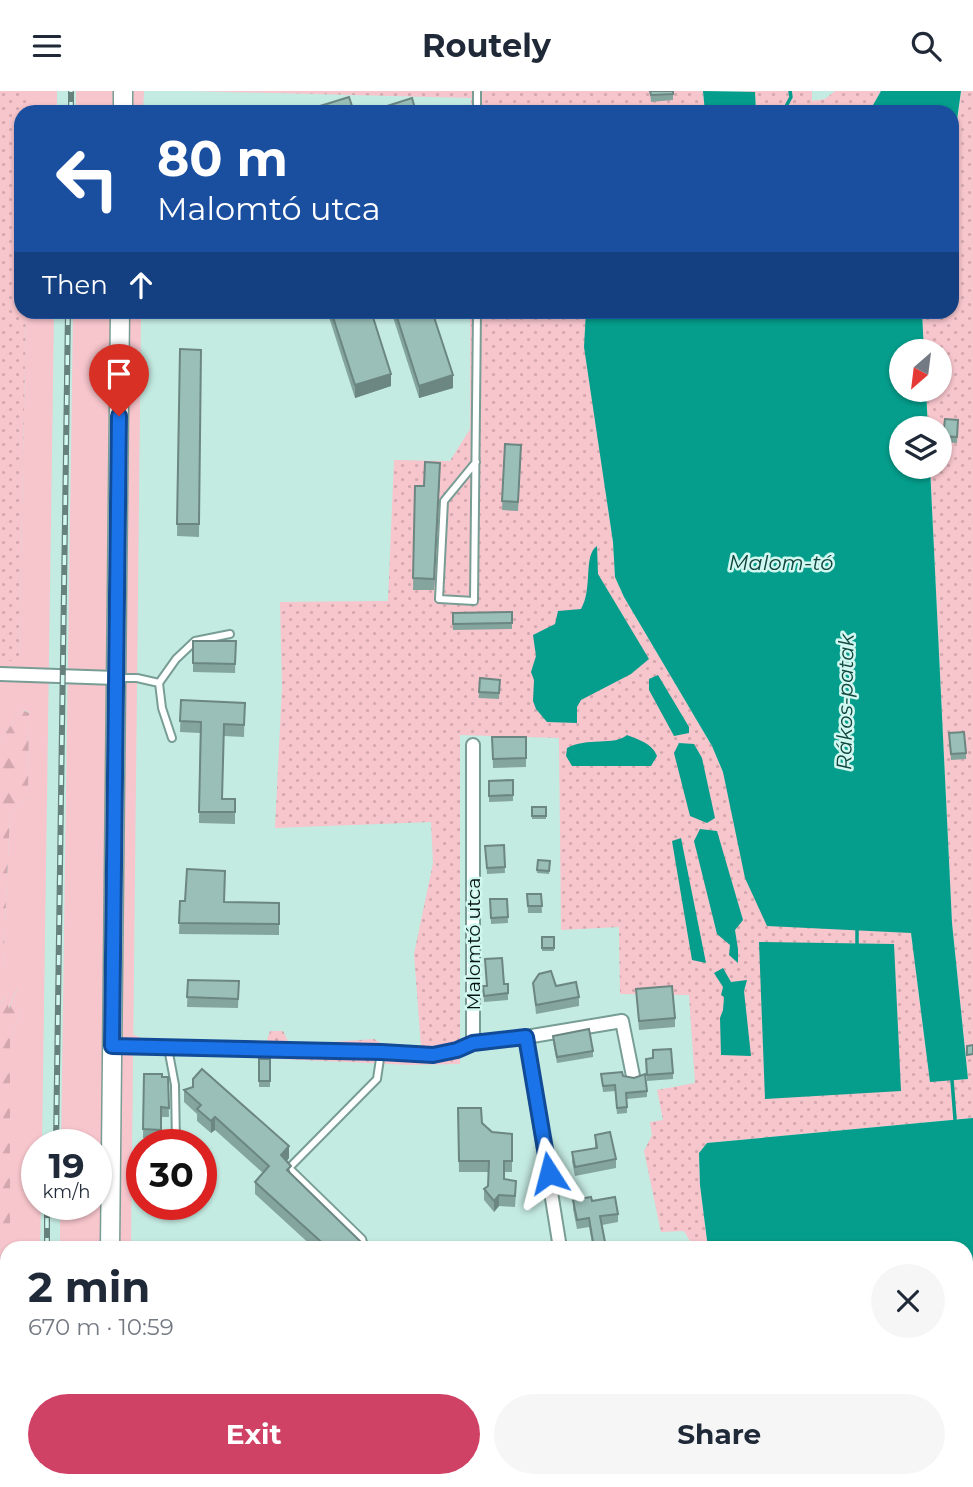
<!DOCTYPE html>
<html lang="en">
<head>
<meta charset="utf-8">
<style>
	body { margin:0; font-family:Montserrat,sans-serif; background:#f6f6f7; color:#1f2937; height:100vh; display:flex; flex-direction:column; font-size:26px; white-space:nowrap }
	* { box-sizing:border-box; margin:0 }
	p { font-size:23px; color:#747a83 }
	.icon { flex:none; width:38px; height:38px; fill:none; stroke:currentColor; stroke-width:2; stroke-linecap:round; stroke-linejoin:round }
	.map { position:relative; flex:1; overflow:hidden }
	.side { position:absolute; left:0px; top:1150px; width:973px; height:247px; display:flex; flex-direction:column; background:#fff; border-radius:21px 21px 0 0; box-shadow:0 2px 5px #0004 }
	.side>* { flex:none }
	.banner { position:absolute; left:14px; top:14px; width:945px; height:214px; border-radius:21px; box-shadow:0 2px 5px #0004; background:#1a4fa0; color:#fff; overflow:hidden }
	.needle { width:46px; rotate:208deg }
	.controls { position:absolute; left:889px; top:248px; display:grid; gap:14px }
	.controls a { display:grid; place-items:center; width:63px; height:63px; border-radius:50%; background:#fff; box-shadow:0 2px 5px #0004; font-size:35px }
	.speed { position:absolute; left:21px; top:1038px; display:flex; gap:14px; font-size:35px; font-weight:700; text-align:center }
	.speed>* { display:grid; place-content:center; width:91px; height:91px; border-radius:50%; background:#fff; box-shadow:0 2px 5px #0004; line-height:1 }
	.speed small { font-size:18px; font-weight:400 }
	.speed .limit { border:10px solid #d22; background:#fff; color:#111 }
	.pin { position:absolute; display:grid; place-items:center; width:60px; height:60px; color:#fff; margin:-72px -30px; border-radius:50% 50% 50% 0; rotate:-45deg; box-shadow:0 0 7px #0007 }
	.pin .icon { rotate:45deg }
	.me { position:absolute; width:77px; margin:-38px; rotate:351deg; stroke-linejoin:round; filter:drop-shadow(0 0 5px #0008) }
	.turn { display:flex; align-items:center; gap:24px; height:147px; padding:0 28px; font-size:32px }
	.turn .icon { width:91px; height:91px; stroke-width:2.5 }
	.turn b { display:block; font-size:49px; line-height:60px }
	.then { display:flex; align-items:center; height:66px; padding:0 28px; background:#0003; gap:14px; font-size:26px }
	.round { display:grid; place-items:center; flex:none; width:74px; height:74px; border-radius:37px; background:#f6f6f7 }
	.summary { display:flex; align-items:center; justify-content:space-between; height:119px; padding:0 28px }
	h1 { font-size:42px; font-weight:700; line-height:52px }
	.cta { display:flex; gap:14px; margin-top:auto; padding:14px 28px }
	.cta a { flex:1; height:80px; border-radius:42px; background:#d04166; color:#fff; font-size:28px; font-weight:700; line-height:80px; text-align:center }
	.cta a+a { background:#f6f6f7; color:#1f2937 }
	header { display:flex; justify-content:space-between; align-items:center; height:91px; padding:0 28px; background:#fff; font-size:32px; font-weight:700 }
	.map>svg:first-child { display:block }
	.grass { fill:#f7c5cc }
	.forest { fill:url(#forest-firs) }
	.wetland { fill:url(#wetland-marsh) }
	.park { fill:url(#park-dots) }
	.water { fill:#059d8b }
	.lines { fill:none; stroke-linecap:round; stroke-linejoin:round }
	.stream { stroke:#059d8b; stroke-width:3.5 }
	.lane-casing { stroke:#789d95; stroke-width:10 }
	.street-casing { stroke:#789d95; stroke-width:16 }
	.secondary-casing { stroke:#789d95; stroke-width:21 }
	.lane { stroke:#fff; stroke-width:6 }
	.street { stroke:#fff; stroke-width:12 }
	.secondary { stroke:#fff; stroke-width:18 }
	.rail-casing { stroke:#66817b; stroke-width:6 }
	.rail { stroke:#d1f8f0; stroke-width:3.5; stroke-dasharray:10; stroke-linecap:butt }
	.wall { fill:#84a49e }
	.shaded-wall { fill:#6c8681 }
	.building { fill:#9abfb8; stroke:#6c8681; stroke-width:2 }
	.route-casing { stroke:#114b97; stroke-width:18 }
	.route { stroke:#1a73e8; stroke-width:12 }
	.labels { text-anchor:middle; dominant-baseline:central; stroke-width:5; stroke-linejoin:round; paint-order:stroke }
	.street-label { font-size:19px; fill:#061412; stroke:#d1f8f0 }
	.water-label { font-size:21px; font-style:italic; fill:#10463e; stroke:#d1f8f0 }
</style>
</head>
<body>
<header><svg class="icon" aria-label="menu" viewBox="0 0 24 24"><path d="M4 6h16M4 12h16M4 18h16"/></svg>Routely<svg class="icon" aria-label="search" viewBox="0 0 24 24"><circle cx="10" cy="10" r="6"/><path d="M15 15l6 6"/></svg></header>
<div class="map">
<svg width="973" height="1396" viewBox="0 0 973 1396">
	<defs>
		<pattern id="forest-firs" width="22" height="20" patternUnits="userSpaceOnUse" patternTransform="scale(1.75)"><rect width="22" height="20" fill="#f7c5cc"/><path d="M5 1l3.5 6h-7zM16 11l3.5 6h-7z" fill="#d2a8ae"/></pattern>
		<pattern id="wetland-marsh" width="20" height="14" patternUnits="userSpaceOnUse" patternTransform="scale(1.75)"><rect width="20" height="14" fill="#f7c5cc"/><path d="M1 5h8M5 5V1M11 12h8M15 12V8" fill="none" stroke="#d2a8ae"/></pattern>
		<pattern id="park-dots" width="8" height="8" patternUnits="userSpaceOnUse" patternTransform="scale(1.75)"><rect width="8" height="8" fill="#f7c5cc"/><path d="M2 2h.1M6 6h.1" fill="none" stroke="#d2a8ae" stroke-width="1.8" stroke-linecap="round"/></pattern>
	</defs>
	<rect width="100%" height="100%" fill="#c4ebe2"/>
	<g class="grass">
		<rect x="29" y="0" width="28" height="21"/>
		<path d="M76,0H144L143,21H76Z"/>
		<path d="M26,221H54L42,1053L37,1054V1113H41L40,1157H10V951L22,917L17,897L8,919L4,906L0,915V882L3,879L10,723L28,706L29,621L21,618L0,651V570H19Z"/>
		<path d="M73,221H141L131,1157H60V1113H96V1054L61,1053Z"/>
		<path d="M57,1390H128V1396H56Z"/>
	</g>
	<g class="forest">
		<path d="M21,618L29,622L28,706L10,723L3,880L0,882V651Z"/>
		<path d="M18,895L22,917L10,951V1157H7V1390H9V1396H0V915L5,905L9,918Z"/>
	</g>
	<path class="wetland" d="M973,1360V1396H948L953,1390H966V1370Z"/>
	<g class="park">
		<path d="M0,0H29V21H21V220L26,221L19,570H0Z"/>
		<path d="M191,0H703L705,21H471V7Z"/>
		<path d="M732,0H812V10L825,8L835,0H881L869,21H756L755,1Z"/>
		<path d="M961,0H973V1027L707,1052L699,1062L700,1094L708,1157H694L684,1140L661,1141L644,1060L652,1044L650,1031L663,1029L657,999L695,992L689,904L620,903L619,836L561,839L559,647L460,644V973L410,974L133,961L132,943L141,947L261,952H266L270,940H283L290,954L374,948L381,952L421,955L414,863L433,772L431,731L275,737L282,596L280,511L388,510L394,369L450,370L470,338V221H586L585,256L613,451L615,486L624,506L712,655L723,681L911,841L930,990L968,988L952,832L930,376H940V338H928L926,299H940V261H924L922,221L952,220V44L956,43Z"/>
		<path d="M499,1390H706L703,1396H496Z"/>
	</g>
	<g class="water">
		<path d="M703,0L755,1L756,21H705Z"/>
		<path d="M881,0H961L955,43L952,44V21H869Z"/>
		<path d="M586,220L922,221L924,261H901V299H926L928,338H901V376H930L952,832L968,988L930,991L911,842L767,835L745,787L723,681L712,655L624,506L615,486L613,451L584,256Z"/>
		<path d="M597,455L598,483L649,568L631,583L581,609L577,616V632L547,631L536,618L533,610L534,589L531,581L536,565L533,544L555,533L558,520L581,518C593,498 583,464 597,455Z"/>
		<path d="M658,584L689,636V642L674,645L649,599V588Z"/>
		<path d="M627,644C639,649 652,652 657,665L651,675H572L566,665L567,657C586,646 615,655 627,644Z"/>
		<path d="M679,652L694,653L702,667L715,727L707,732L690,725L674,662Z"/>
		<path d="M700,738L717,740L743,829L735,839L738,858V872L729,864L730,854L717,843L694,750Z"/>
		<path d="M681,747L706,872L692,869L672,750Z"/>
		<path d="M759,851L894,853L901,1000L765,1008Z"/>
		<path d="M723,877L731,891L747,889L744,900L751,965L721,964L720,927L723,919L724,906L721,904L723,896L714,882Z"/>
		<path d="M973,1027V1360L966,1370V1157H708L700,1094L699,1062L707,1052Z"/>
		<path d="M706,1390H953L948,1396H703Z"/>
	</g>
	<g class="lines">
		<g class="stream">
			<path d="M783,21L791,6L790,0"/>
			<path d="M857,857V836"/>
			<path d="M952,989L955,1028"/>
		</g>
		<defs>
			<g id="lane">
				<path d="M477,21V0"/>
				<path d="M476,371L444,410L439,508L474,510L477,220"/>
				<path d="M116,587H137L159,592L162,617L172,647"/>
				<path d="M159,592L176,568L195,550L230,543"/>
				<path d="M168,957L175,994L176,1054"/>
				<path d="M365,1157L362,1148L289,1077L377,988L381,961"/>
				<path d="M308,1390V1396"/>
				<path d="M575,1390V1396"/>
			</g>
			<g id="street">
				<path d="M0,583L116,587"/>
				<path d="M473,654V952L526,946L560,1157"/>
				<path d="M526,946L622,930L633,985"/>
				<path d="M112,955L381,961L433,964L457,959L473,952"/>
			</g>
			<g id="secondary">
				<path d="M123,21V0"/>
				<path d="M110,1157L120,220"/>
				<path d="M106,1396L107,1390"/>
			</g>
		</defs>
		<use href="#lane" class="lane-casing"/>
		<use href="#street" class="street-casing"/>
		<use href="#secondary" class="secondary-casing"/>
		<use href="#lane" class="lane"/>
		<use href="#street" class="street"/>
		<use href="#secondary" class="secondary"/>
		<defs>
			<g id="rail">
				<path d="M71,21V0"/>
				<path d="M56,1054L68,220"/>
				<path d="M47,1157V1113"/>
				<path d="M43,1396V1390"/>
			</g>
		</defs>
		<use href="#rail" class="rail-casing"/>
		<use href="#rail" class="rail"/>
	</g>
	<g class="wall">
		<path d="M650,0H673V9L651,11Z"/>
		<path d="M327,220H371L391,295L355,307Z"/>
		<path d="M391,220H432L453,297L419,307Z"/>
		<path d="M180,258L201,259L199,446L177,445Z"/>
		<path d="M945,328L958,329L957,352L943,351Z"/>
		<path d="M505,353L521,363L518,420L502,419Z"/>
		<path d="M440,383L434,499H413L415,395H424Z"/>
		<path d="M512,521V538L453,539V522Z"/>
		<path d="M193,550H236L235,582L193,581Z"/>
		<path d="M500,589L499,608L479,607V601Z"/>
		<path d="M181,609L245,612L244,646L224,645L222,708H235V733L199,732L200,642L180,641Z"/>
		<path d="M949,642L966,662V668L951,669Z"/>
		<path d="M492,646H526V676L493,677Z"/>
		<path d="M513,689V710L489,711V690Z"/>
		<rect x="532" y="716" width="14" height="12"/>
		<path d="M504,754L505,782L487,783L485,755Z"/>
		<path d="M538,769L550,770L549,783L537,782Z"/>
		<path d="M527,803H541L542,822H528Z"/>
		<path d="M490,808H507L508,832L491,833Z"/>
		<path d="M180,810L279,812V844L179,843Z"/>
		<rect x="542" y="846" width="12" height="14"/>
		<path d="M188,889L239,890L238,917L187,916Z"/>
		<path d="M533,892L556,895L579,906V915L536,923Z"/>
		<path d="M508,893V909L484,911L483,895Z"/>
		<path d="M636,898L675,927V936L639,939Z"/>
		<path d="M553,945L593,960V966L557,972L553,951Z"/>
		<rect x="259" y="968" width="11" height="28"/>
		<path d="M646,968L673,982V988L647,990Z"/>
		<path d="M144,983L168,986L169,1026H161V1048L143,1047Z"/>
		<path d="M601,983L623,985L647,1000V1006L627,1008V1022L617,1023L615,1000L603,1001Z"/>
		<path d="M184,999L289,1067L287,1070L291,1083L361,1157H314L255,1103V1091L263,1082L215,1039L211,1042L197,1030V1023L184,1011Z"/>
		<path d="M458,1017L482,1032L492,1041L512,1043V1081H504V1088L516,1101L515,1116L499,1115L494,1121L484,1109V1098L488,1095L489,1081H459Z"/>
		<path d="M595,1044L616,1068V1077L575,1085L572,1071V1061L595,1057Z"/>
		<path d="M573,1109L592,1110L618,1123V1131L602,1134L606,1157H593L589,1136L577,1138L573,1118Z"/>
	</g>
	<g class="shaded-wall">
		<path d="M391,283V295L355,307V294Z"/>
		<path d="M453,284V297L419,307V295Z"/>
		<path d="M440,372V383L434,499V488Z"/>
		<path d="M215,1026V1039L211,1042V1030Z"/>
		<path d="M289,1055V1067L281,1076V1064Z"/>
		<path d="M499,1104V1115L494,1121V1110Z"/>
	</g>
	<g class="building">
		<path d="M650,0H673V3L651,4Z"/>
		<path d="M349,6L354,21H319L317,16Z"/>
		<path d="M412,7L416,21H382L381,17Z"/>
		<path d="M331,220H371L391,283L355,294Z"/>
		<path d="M395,220H432L453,284L419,295Z"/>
		<path d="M180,258L201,259L199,433H177Z"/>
		<path d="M945,328L958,329L957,346L943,345Z"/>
		<path d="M505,353L521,354L518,411L502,410Z"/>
		<path d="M425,371L440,372L434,488L413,487L415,395H424Z"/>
		<path d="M512,521V532L453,533V522Z"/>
		<path d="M193,550H236L235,573L193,572Z"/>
		<path d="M480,587L500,589L499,602L479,601Z"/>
		<path d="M181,609L245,612L244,634L224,633L222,708H235V721H199L201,631L180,630Z"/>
		<path d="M964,641L966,662L951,663L949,642Z"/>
		<path d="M492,646H526V667L493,668Z"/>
		<path d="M513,689V704L489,705V690Z"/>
		<rect x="532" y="716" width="14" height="9"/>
		<path d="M504,754L505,776L487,777L485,755Z"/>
		<path d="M538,769L550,770L549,780L537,779Z"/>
		<path d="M187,778L225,780L224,811L279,812V833L179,832L180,810H185Z"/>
		<path d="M527,803H541L542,815H528Z"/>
		<path d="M490,808H507L508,826L491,827Z"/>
		<rect x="542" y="846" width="12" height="11"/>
		<path d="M502,867L504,893H508V902L484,905L483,895H487L485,868Z"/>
		<path d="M551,880L556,895L576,891L579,906L536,914L533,892L539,883Z"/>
		<path d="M188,889L239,890L238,908L187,906Z"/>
		<path d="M672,895L675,927L639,930L636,898Z"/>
		<path d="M589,938L593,960L557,966L553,945Z"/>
		<path d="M973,954V963L967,964V955Z"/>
		<path d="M671,958L673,982L647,984L646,968L653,967V959Z"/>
		<rect x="259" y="968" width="11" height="22"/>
		<path d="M202,978L289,1055L281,1064L291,1075L287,1079L361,1151L356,1157H328L255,1091L269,1075L215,1026L211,1030L197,1018L201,1014L184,999L193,996V988Z"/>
		<path d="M622,981L623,985L634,987L645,983L647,1000L626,1002L627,1016L617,1017L615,994L603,995L601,983Z"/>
		<path d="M144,983H162V986H168L169,1017L161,1016V1039L143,1038Z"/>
		<path d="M458,1017H481L482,1032L492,1041L512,1043V1070H504V1088L516,1090L515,1105L499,1104L494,1110L484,1098L488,1095L489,1070H459Z"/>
		<path d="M610,1041L616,1068L575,1076L572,1061L597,1057L595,1044Z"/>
		<path d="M591,1106L592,1110L615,1106L618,1123L600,1125L606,1156L594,1157L589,1127L577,1129L573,1109Z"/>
		<path d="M318,1390H341L342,1396H318Z"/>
		<rect x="399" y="1390" width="16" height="6"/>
		<path d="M536,1393L537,1396H527Z"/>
	</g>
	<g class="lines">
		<defs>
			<path id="route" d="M119,325L112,955L381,961L433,964L457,959L473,952L526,946L549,1082"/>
		</defs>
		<use href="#route" class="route-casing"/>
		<use href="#route" class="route"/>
	</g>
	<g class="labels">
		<g class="street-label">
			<text transform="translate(473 853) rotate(-90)">Malomtó utca</text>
		</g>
		<g class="water-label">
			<text x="781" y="471">Malom-tó</text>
			<text transform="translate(845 611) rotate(-89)">Rákos-patak</text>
		</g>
	</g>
</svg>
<div class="controls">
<a><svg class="needle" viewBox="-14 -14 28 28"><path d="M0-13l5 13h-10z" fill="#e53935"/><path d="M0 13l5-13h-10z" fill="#747a83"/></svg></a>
<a><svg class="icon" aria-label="layers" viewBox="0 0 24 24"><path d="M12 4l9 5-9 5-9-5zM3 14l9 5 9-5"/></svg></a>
</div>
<div class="speed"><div>19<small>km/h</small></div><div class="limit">30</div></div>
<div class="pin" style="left:119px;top:325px;background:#d93025"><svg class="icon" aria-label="arrive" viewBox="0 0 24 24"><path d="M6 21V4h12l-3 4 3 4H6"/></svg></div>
<svg class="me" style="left:549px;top:1082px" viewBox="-20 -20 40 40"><path d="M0-17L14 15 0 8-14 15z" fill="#1a73e8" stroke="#fff" stroke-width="4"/></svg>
<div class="banner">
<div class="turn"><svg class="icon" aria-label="left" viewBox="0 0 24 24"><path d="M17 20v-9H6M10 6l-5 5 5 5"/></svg><div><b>80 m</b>Malomtó utca</div></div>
<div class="then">Then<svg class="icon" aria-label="ahead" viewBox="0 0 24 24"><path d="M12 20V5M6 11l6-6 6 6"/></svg></div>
</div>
<section class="side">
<div class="summary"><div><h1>2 min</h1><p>670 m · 10:59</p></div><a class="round"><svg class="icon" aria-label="close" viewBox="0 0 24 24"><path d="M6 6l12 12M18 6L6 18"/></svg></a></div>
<div class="cta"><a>Exit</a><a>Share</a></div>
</section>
</div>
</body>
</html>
